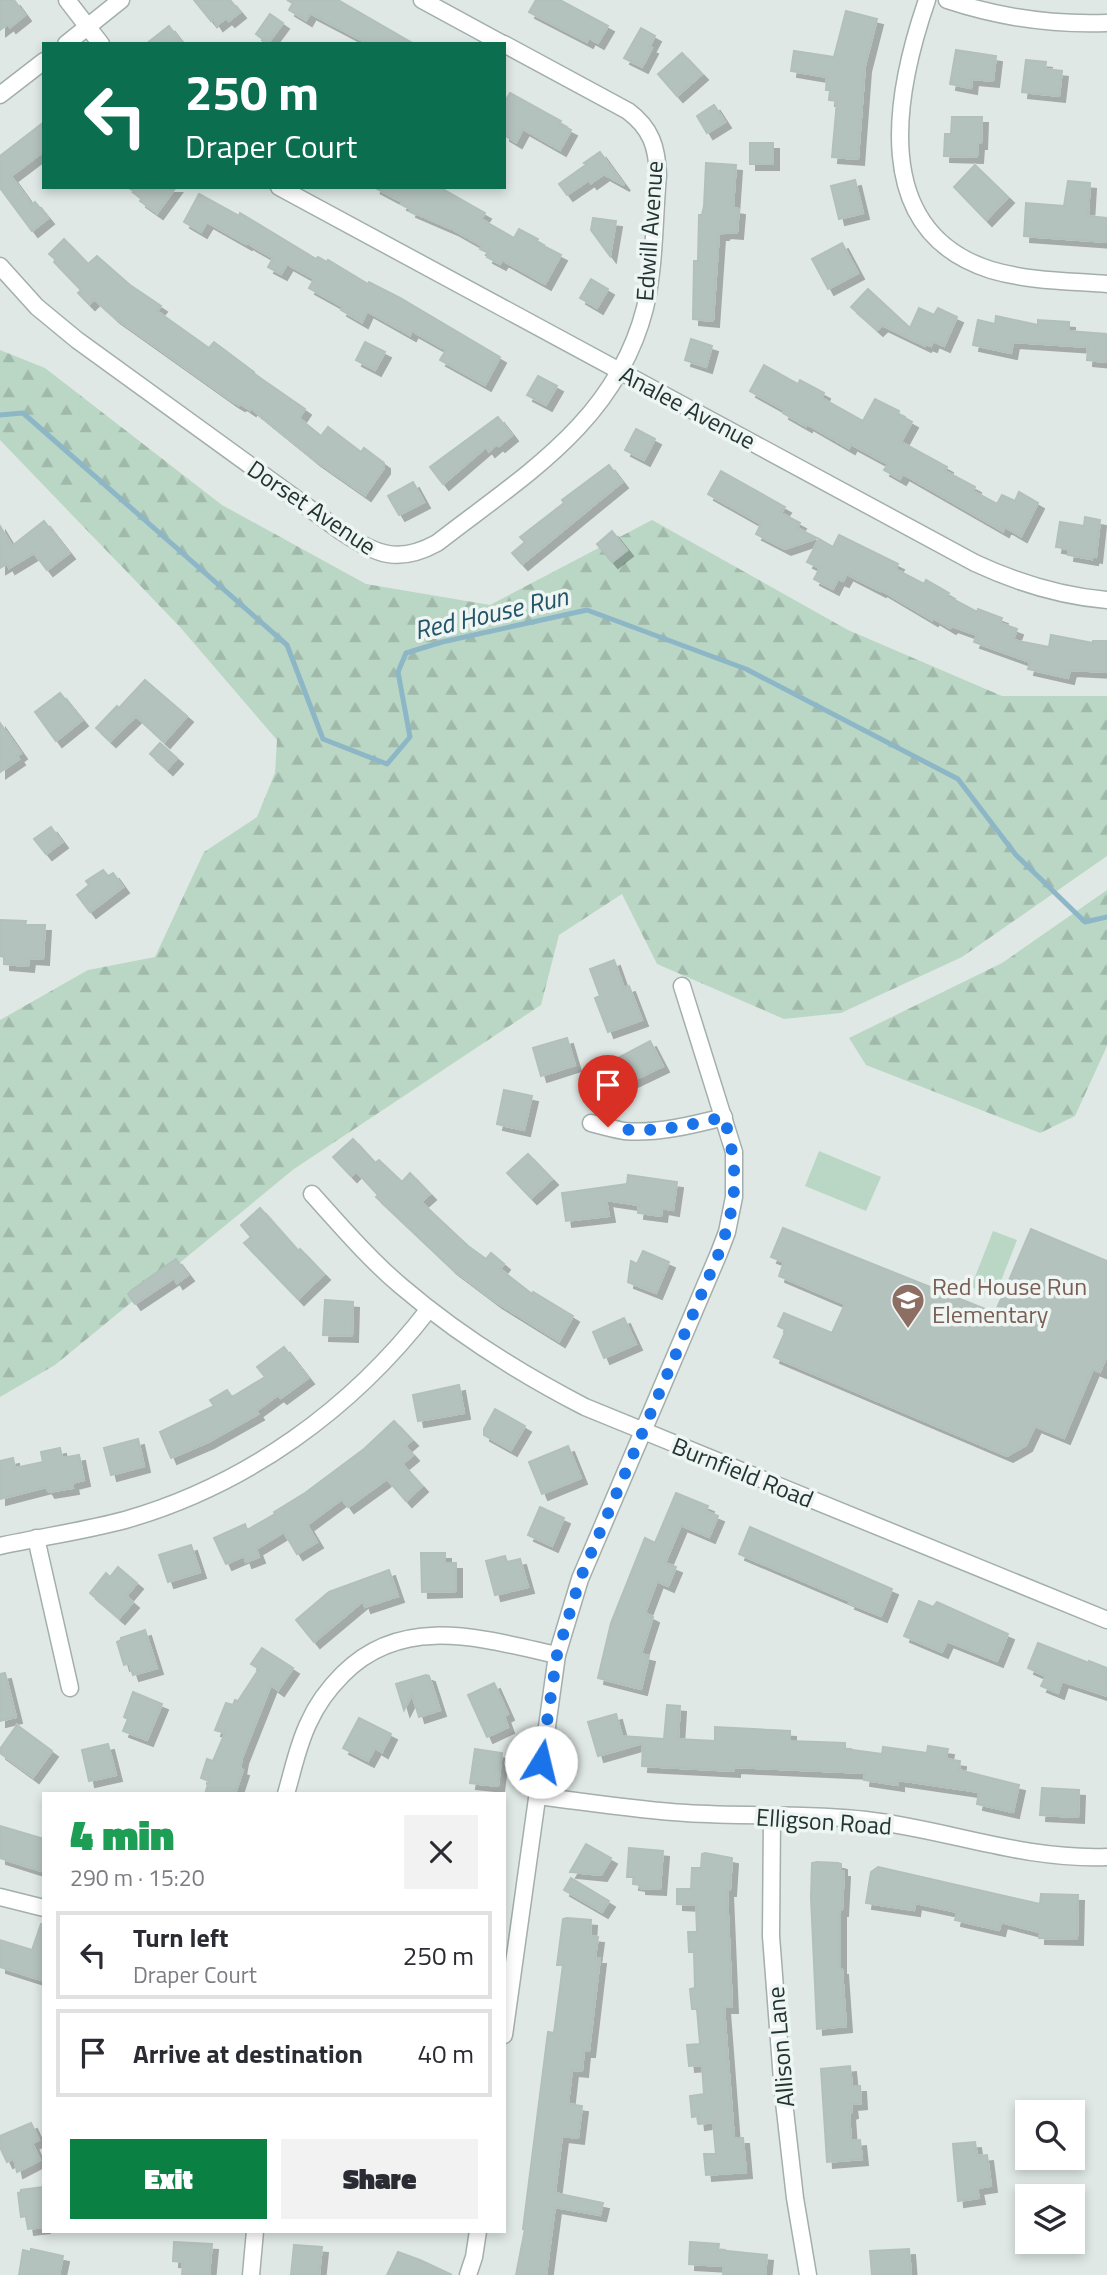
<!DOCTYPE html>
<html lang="en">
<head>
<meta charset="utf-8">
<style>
	body { margin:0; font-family:"Titillium Web",sans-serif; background:#f2f2f3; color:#2b2b33; height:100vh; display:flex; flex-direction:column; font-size:26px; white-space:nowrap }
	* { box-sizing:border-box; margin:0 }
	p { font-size:23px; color:#7c7c81 }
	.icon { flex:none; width:38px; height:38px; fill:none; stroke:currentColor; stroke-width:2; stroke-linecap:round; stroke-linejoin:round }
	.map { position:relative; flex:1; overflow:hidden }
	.details { position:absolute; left:42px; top:1792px; width:464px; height:441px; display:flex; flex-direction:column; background:#fff; border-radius:0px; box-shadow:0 4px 10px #0003 }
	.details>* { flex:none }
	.top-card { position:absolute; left:42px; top:42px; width:464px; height:147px; border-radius:0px; box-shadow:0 4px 10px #0003; background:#0b6e4f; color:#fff; overflow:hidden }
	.buttons { position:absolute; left:1015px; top:2100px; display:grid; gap:14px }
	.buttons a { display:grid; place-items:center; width:70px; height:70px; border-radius:0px; background:#fff; box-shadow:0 4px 10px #0003; font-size:35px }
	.pin { position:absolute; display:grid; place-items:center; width:60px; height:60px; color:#fff; margin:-72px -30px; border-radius:50% 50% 50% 0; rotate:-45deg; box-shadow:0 0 7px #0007 }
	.pin .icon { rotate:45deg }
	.me { position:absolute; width:77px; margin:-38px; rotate:9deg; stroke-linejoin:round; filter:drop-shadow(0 0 5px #0008) }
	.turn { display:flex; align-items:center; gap:24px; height:147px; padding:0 28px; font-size:32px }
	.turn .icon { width:91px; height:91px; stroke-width:2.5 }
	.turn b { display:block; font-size:49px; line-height:60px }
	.round { display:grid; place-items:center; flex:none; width:74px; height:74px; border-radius:0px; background:#f2f2f3 }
	.overview { display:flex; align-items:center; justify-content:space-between; height:119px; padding:0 28px }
	h1 { font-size:42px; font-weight:800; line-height:52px; color:#1e9e55 }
	.cta { display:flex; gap:14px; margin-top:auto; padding:14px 28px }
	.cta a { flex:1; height:80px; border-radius:0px; background:#0b8043; color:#fff; font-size:28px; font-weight:800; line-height:80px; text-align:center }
	.cta a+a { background:#f2f2f3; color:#2b2b33 }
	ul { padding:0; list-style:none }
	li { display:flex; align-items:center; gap:21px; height:88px; margin:0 14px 10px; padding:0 14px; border:4px solid #e1e1e2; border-radius:0px }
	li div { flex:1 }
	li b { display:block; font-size:26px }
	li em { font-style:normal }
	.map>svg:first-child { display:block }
	.forest { fill:url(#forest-firs) }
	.park { fill:#bad7c5 }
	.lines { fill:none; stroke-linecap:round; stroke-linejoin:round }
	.stream { stroke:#8db7c7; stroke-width:5 }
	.building { fill:#b4c2be; stroke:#b2c0bc; stroke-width:2; filter:url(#shadow) }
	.street-casing { stroke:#a3afac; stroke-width:19 }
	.street { stroke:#fff; stroke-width:16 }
	.route { stroke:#1a73e8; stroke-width:12; stroke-dasharray:0 21.6 }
	.labels { text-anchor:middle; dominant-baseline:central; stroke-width:7; stroke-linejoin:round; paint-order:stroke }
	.street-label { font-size:24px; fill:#223532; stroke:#eef5f2 }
	.education-label { font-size:24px; fill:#785e54; stroke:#eef5f2; text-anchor:start }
	.water-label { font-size:26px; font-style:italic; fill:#245669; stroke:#eef5f2 }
</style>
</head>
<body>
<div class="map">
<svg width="1107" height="2275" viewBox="0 0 1107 2275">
	<defs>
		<pattern id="forest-firs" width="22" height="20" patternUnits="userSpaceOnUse" patternTransform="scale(1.75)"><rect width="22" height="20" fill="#bad7c5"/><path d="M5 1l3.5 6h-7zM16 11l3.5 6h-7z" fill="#a0b9aa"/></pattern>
		<filter id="shadow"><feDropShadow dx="6" dy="6" stdDeviation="0" flood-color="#0004"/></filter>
	</defs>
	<rect width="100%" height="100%" fill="#dfe8e5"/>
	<g class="forest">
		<path d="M0,350L45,368L222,505L366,584L490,605L652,520L848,630L1002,696H1107V856L962,957L841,1013L784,1019L657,964L622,894L559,935L541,1005L294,1169L55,1365L0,1397V1020L88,970L155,957L204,852L257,817L275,773L277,740L180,627L0,440Z"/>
		<path d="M1107,890V1046L1075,1116L1040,1133L866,1065L849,1038L1002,963Z"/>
	</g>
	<g class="park">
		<path d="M819,1151L881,1177L866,1211L805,1186Z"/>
		<path d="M993,1231L1017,1240L995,1296L971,1287Z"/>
	</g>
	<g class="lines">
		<path class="stream" d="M0,415L23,413L287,645L323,739L387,764L410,737L398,672L406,653L442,642L587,610L746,669L958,779L1016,855L1085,922L1107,917"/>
	</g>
	<g class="building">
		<path d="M0,0H14L25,15L10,27L8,24L0,30Z"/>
		<path d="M194,0H230L240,12L229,21L226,18L217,25L213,19L211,21Z"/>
		<path d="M287,0H338L414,44H369L310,13L306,20L289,10L293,3Z"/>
		<path d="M536,0H560L608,26L598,43L589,38L587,42L529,12Z"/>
		<path d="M846,11L877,19L865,66L858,159L832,157L837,101L829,100L830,90H826L827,77L791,71L794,51L834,57Z"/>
		<path d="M270,14L283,23L268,43L256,34Z"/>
		<path d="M169,26L183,44H146Z"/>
		<path d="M641,28L655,36L649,47L652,48L642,67L624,58Z"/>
		<path d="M956,50L996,56L993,81L972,79L971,88L950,84Z"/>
		<path d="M682,53L702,74L677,96L658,74Z"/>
		<path d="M1026,60L1046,62L1045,69L1062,71L1059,96L1022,92Z"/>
		<path d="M510,93L561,121L559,124L571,130L560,150L523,129L516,142L504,135V103Z"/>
		<path d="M714,105L725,122L707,133L697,116Z"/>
		<path d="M952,117H982L981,143H978L977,157L944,156L945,134H951Z"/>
		<path d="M44,122V151L11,176L32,205L35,202L48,218L32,231L0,188V156Z"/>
		<rect x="750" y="143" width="23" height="21"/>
		<path d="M600,152L624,185L604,174L591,183L589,180L567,195L559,184L587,164L584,163Z"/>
		<path d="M706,163L736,165L733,208L739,209L737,233L724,232L723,234H719L713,321L693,319L694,261H698L699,215H702L704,206Z"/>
		<path d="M975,165L1008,197L986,220L954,187Z"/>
		<path d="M855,180L863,213L839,219L831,186Z"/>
		<path d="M1068,181L1090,183L1088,216L1107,218V242L1024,236L1026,203L1064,206Z"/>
		<path d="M128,187H176L157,213L140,201L142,198Z"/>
		<path d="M374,187H439L485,213L481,219L514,238L519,229L538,239L536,242L561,255L545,284L502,260L500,264L487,257L489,253L480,249L482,246L452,229L410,211L411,209L401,204L402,202Z"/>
		<path d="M199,194L239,216L240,213L316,259L318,257L327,262L328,260L368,284L369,282L400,298L500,357L485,385L440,360L446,350L412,331L410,335L367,311L362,322L341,310L343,307L309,288L314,279L287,264L281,274L268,267L273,258L247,243L246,244L207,222L201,232L184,222Z"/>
		<path d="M593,218L616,221L610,256L591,230Z"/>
		<path d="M64,239L88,264L97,256L130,285L161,306L157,311L209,348L214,342L254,372L253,373L305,409L299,418L321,436L328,427L361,452L364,448L384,463V468L365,495L315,460L251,408L250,410L241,404L239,405L232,401L114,317L94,299L89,304L78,293L81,290L54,262L56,260L49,254Z"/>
		<path d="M842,243L858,273L828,289L812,259Z"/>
		<path d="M591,279L608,289L597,308L580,298Z"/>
		<path d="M868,289L910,328L919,308L934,315L938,308L957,317L944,346L933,341L931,346L926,344L925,346L882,325L877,330L851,307Z"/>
		<path d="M996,316L1038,325V320L1069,322V331L1107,334V362L1087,360L1088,347L1013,342L1011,353L973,345L978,320L995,324Z"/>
		<path d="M691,339L712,346L706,367L685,360Z"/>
		<path d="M365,342L385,352L375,370L356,360Z"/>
		<path d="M764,365L798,384L800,380L824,393L822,398L863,421L875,399L899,411L898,414L912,422L901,442L947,467L945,471L975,487L973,491L997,504L1002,495L1015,501L1019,492L1038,503L1021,536L1005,527L1003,531L903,474L900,479L884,470L888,464L851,444L849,448L807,424L806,426L783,413L784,410L750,391Z"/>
		<path d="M538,376L557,386L546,405L527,395Z"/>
		<path d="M498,417L512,435L499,446L497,444L489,451L486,447L443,484L430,467Z"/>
		<path d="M636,429L655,439L644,460L625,450Z"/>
		<path d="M609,465L622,482L522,564L512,553L525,542L520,537L564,503L562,500Z"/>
		<path d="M721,471L785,507L781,513L800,523L797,528L817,538L785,549L756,534L761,524L708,494Z"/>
		<path d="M413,482L424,502L399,515L388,496Z"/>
		<path d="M1085,517L1100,520L1096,557L1093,556L1092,559L1068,555L1069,549L1056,547L1060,522L1084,526Z"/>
		<path d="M44,521L69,553L47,570L34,553L9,568L7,564L0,568V526L12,546Z"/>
		<path d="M612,531L627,550L612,562L597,544Z"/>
		<path d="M839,535L898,564L895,569L924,584L926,580L949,593L947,596L977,612L978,609L1002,618L1000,623L1017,629L1013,640L1049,647L1051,635L1093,643V641H1107V672L1070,670L1068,678L1028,669L1030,662L974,642L977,635L952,626L950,628L933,618L932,620L881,590L880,591L847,574L843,581L838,579L833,589L814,579L820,568L807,562L819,539L833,547Z"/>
		<path d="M145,680L187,716L164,742L136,716L110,741L96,728L117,706L119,708Z"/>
		<path d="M60,693L82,720L56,741L35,712Z"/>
		<path d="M0,723L21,753L17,756L19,759L0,772Z"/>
		<path d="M160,743L177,758L167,769L150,754Z"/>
		<path d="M51,827L62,842L46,854L34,839Z"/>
		<path d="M103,870L108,876L113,873L123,887L90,912L77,895L89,885L86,881Z"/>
		<path d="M0,920L26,921L25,925H45L43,959L29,958L28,966L4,964V957L0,956Z"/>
		<path d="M614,960L624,988L629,986L642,1020L608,1032L595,998L600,996L590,969Z"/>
		<path d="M567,1038L575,1065L541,1076L533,1048Z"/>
		<path d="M650,1041L663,1066L632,1081L620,1057Z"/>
		<path d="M504,1090L532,1096L524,1130L497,1124Z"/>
		<path d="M353,1139L375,1163L379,1160L402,1182L410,1173L430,1194L421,1202L468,1246L486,1259L491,1253L504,1264L500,1269L532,1294L533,1292L573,1316L559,1341L496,1302L451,1268L376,1197L378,1195L356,1171L351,1176L333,1157Z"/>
		<path d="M528,1154L552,1179L531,1198L507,1173Z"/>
		<path d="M628,1175L677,1182L673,1210L662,1208L661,1216L638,1213L639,1205L606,1200L609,1216L566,1221L562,1193L627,1184Z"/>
		<path d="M260,1208L298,1251L300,1249L324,1274L298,1299L244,1243L251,1237L241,1225Z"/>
		<path d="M783,1228L995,1313L1031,1229L1107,1261V1355L1100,1372L1093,1369L1064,1438L1035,1426L1026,1445L1007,1456L774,1357L786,1330L778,1326L784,1313L832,1333L845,1304L779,1276L784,1262L771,1257Z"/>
		<path d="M643,1251L669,1262L656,1293L628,1282L631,1261L637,1264Z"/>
		<path d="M176,1259L188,1275L177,1283L174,1278L135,1304L128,1294L132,1290Z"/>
		<path d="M325,1300L353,1302L352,1336L323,1335Z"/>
		<path d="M624,1318L636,1344L604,1358L593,1332Z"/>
		<path d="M284,1347L308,1378L281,1398L278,1395L256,1411L258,1414L208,1442L171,1458L160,1432L214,1406L210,1400L227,1390L232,1397L265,1377L257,1367Z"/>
		<path d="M459,1385L464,1413L418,1421L413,1395Z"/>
		<path d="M495,1409L525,1426L511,1450L484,1435V1429Z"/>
		<path d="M394,1421L412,1440L405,1446L413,1455L402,1464L422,1486L406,1501L387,1479L348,1507L342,1499L307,1525L317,1542L297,1554L284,1532L256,1549L259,1557L246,1562L244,1556L226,1564L214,1538L245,1524L247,1530L275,1514L274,1512L305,1493L364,1449Z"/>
		<path d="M138,1439L144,1466L111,1475L104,1448Z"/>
		<path d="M568,1446L581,1478L542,1494L529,1462Z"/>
		<path d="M60,1448L62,1458L79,1455L84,1480L72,1483L73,1488L49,1492L46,1487L0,1499V1461L13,1458L15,1468L43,1462L41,1452Z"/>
		<path d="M676,1493L708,1506L706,1511L718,1516L709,1537L681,1525L665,1563L676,1567L668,1586L657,1581L645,1613L653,1617L641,1654L649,1656L641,1689L598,1678L611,1623L645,1538L655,1543Z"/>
		<path d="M540,1507L564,1518L552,1546L528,1535Z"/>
		<path d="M750,1527L892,1589L881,1616L849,1603L850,1601L739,1554Z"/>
		<path d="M191,1545L200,1572L168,1582L159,1555Z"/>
		<path d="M421,1553H445V1563H456V1591L422,1592Z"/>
		<path d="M505,1556L507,1562L520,1559L528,1587L495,1595L486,1561Z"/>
		<path d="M118,1567L137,1583L126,1596L133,1602L119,1618L90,1593L106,1573L110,1577Z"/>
		<path d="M389,1570L398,1596L365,1607L363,1601L314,1642L296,1620L329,1592Z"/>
		<path d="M919,1601L933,1607L937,1602L1008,1634L997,1661L947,1641L942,1652L904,1636Z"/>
		<path d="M145,1630L157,1668L133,1675L129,1663L124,1665L117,1642L121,1640V1638Z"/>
		<path d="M1038,1643L1089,1663V1661L1107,1668V1696L1062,1681L1058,1693L1041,1686L1046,1676L1028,1668Z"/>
		<path d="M262,1648L293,1668L278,1690L271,1685L242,1758L240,1769L243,1770L235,1794H205L209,1781L201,1778L207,1759L213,1761L225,1733L215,1730L226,1703L233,1705L235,1700L238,1701L259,1669L251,1664Z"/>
		<path d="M5,1673L16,1717L0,1721V1674Z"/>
		<path d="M426,1675L429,1676L440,1710L419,1717L412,1694L404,1710L396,1684Z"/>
		<path d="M494,1683L508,1714L504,1716L508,1727L487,1737L468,1695Z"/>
		<path d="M133,1692L162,1704L147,1740L123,1731L128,1719L124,1717Z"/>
		<path d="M667,1705L680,1706L678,1739L715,1741V1727L790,1731V1741L845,1743V1749L882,1754L883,1747L927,1753L928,1746L948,1749L946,1759L960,1761L959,1770L1019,1785L1013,1812L977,1804L979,1792L898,1780V1785L864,1780L865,1773L734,1767V1771L642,1766L643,1743L598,1756L588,1722L616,1714L622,1736L664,1739Z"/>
		<path d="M359,1718L391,1734L382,1752L375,1748L368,1761L343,1748Z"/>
		<path d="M17,1725L52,1751L33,1777L0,1753V1749Z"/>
		<path d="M108,1744L116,1775L89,1781L82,1750Z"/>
		<path d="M475,1749L502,1753L498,1786L470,1783Z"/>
		<path d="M1042,1788L1079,1790L1078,1817L1040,1815Z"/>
		<path d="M0,1826L44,1839V1872L0,1858Z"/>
		<path d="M586,1844L611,1858L601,1875L570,1872Z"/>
		<path d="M629,1848L663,1851L660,1889L640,1888V1885L633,1884L634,1877H627Z"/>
		<path d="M705,1853L732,1858L730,1890H727L732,2007H724L734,2138H743L746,2172L706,2175L704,2154H716L713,2122L699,2124L698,2116L692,2117L690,2096L704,2094L702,2065L689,2066L687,2045L700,2044L697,2009H692L690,1989L695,1988L694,1952H689L688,1932H697L696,1905L677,1904V1889H691L692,1868H701L702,1854Z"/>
		<path d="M817,1862L838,1863L841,1864V1871H844L842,1910H840V1969H842L846,2026L817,2029L811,1898L812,1863Z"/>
		<path d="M878,1867L1040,1904L1041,1894L1078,1895L1077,1939L1039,1938V1932L1001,1922L999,1930L955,1920L957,1912L915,1903L914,1910L866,1903L871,1872Z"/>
		<path d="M571,1878L609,1901L602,1912L564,1890Z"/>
		<path d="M567,1918L591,1920L590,1936L598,1937L595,1958H600L589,2051H584L582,2071L572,2070L568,2104L582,2106L578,2138L562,2136L555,2193L603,2203L600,2215L555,2207L546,2275H516L525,2229H523L548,2032L554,2033L563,1965H557L563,1919Z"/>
		<path d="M41,1924H44V1981L0,1967V1940L32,1950Z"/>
		<path d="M850,2066L852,2086H860L861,2103L851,2104L852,2112L849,2113L851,2141L860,2140L862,2159L827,2162L821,2069Z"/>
		<path d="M31,2123L39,2140L32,2143L40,2160L17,2172L14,2158L7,2162L0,2147V2136Z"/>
		<path d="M975,2142L977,2156L987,2155L991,2186L977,2188L979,2198L958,2201L953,2144Z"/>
		<path d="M44,2187V2227L28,2229L26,2216L21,2217L18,2193L21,2192V2190Z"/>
		<path d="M174,2242L212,2244L209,2275H182L183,2262L173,2261Z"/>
		<path d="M690,2242L719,2244L718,2250L767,2255L765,2275H723L724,2266L689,2264Z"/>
		<path d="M294,2245L322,2247L319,2275H291Z"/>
		<path d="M31,2249L63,2256L59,2275H19L23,2250L31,2252Z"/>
		<path d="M909,2249L911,2275H872L870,2251Z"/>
		<path d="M398,2252L420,2260L452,2275H387Z"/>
	</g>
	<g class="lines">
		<defs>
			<g id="street">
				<path d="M67,0L101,44"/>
				<path d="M422,0L503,44"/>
				<path d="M927,0C895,93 868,231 991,270C1028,281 1068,281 1107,284"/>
				<path d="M947,0C998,17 1053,25 1107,23"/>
				<path d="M66,44L121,0"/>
				<path d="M0,95L44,61"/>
				<path d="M279,187L975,563C1018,583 1059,596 1107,600"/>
				<path d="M0,266L37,307L77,340L342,532C376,555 399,564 437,543C523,476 616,422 645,308C655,266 654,218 658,175C657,147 651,128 628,111L504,44"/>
				<path d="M591,1123C602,1126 613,1129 624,1131C656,1134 693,1125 724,1117"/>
				<path d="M312,1194C340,1225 369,1259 401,1286C457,1334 521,1374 585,1407L1107,1620"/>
				<path d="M36,1538L70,1688"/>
				<path d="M0,1546C41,1537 84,1531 125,1520C247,1485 352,1409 429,1309"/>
				<path d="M286,1794C293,1770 298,1744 309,1722C317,1704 329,1688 343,1674C403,1613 484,1639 557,1655"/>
				<path d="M538,1796C587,1802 636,1810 686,1813C745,1817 808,1813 866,1820C950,1830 1021,1860 1107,1857"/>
				<path d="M772,1817L771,1936L783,2093L795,2198L808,2275"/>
				<path d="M0,1897L44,1908"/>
				<path d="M504,2035L557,1655L580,1579L719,1253L727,1232L734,1197V1152L682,986"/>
				<path d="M251,2275L255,2231"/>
				<path d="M468,2275L474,2257L478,2231"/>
			</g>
		</defs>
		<use href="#street" class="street-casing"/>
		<use href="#street" class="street"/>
	</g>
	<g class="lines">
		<path class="route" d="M541,1762L557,1655L580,1579L719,1253C738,1199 739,1171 724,1117C687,1126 645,1135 608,1127"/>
	</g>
	<defs>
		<symbol id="school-pin" viewBox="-11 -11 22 30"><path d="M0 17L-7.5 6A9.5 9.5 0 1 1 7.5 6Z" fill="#8d6e63" stroke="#eef5f2"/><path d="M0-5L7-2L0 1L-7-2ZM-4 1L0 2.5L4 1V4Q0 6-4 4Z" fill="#fff"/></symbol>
	</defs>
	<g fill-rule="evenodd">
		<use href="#school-pin" x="889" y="1281" width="38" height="52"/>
	</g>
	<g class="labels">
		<g class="street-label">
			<text transform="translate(649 231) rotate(-86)">Edwill Avenue</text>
			<text transform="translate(688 407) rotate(28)">Analee Avenue</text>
			<text transform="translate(312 507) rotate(34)">Dorset Avenue</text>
			<text transform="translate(743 1472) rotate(22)">Burnfield Road</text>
			<text transform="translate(824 1821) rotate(4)">Elligson Road</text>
			<text transform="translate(780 2047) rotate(-95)">Allison Lane</text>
		</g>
		<g class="education-label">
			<text x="932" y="1286">Red House Run<tspan x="932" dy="28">Elementary</tspan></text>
		</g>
		<g class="water-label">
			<text transform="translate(491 613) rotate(-13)">Red House Run</text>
		</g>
	</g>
</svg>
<div class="buttons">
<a><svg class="icon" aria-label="search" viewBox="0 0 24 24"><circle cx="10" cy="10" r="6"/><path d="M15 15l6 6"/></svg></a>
<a><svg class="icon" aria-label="layers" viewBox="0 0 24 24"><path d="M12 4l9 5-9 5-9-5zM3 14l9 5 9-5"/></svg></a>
</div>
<div class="pin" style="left:608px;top:1127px;background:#d93025"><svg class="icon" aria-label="arrive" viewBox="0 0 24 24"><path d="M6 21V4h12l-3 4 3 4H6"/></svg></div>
<svg class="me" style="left:541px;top:1762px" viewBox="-20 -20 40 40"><circle r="19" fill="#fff"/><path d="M0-13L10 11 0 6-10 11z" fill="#1a73e8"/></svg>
<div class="top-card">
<div class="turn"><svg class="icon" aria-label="left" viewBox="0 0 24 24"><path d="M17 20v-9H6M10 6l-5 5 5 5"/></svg><div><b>250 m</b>Draper Court</div></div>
</div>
<section class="details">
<div class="overview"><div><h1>4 min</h1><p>290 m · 15:20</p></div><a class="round"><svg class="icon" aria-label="close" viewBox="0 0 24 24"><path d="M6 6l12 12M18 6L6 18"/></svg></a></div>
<ul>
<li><svg class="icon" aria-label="left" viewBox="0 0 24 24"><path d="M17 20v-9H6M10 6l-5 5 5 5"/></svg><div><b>Turn left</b><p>Draper Court</p></div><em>250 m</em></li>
<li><svg class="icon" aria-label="arrive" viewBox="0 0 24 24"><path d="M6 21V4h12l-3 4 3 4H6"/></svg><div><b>Arrive at destination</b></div><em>40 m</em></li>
</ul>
<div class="cta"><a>Exit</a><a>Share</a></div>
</section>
</div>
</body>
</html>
